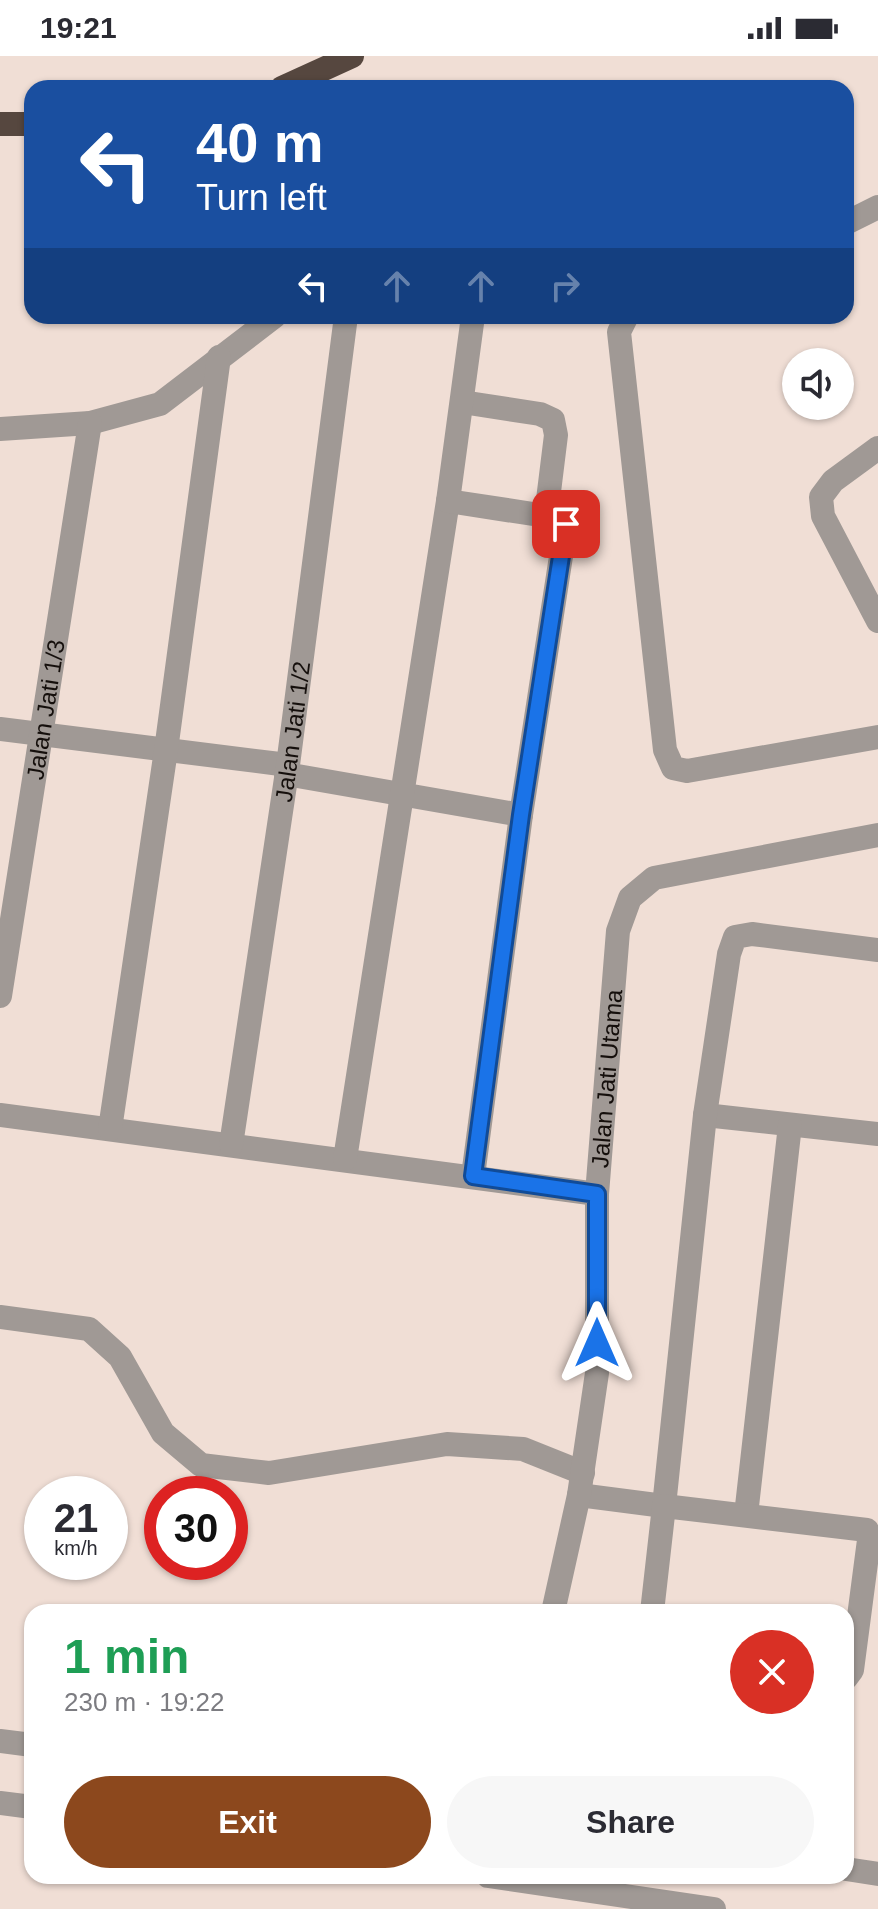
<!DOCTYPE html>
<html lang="en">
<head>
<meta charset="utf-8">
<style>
	body { margin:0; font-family:Helvetica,sans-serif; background:#f7f7f7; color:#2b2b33; height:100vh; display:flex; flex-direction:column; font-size:30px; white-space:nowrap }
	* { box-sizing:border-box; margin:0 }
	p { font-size:26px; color:#7c7c81 }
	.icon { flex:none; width:44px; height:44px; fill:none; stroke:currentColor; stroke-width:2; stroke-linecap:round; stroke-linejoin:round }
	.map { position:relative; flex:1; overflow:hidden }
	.drawer { position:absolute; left:24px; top:1548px; width:830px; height:280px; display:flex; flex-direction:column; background:#fff; border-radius:24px; box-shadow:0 2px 6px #0004 }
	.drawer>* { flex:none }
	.guide { position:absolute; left:24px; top:24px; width:830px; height:244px; border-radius:24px; box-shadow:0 2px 6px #0004; background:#1a4fa0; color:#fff; overflow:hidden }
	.controls { position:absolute; left:782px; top:292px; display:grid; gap:16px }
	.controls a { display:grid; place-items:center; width:72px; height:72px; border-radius:50%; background:#fff; box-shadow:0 2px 6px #0004; font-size:40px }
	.speed { position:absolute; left:24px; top:1420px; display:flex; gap:16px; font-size:40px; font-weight:700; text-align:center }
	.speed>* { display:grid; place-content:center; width:104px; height:104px; border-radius:50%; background:#fff; box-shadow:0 2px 6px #0004; line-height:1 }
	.speed small { font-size:20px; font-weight:400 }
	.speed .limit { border:12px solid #d22; background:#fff; color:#111 }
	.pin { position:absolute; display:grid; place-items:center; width:68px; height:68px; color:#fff; margin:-34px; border-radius:16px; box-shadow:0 4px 12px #0006 }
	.me { position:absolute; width:88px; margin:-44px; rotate:0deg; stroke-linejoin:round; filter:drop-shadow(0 0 6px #0008) }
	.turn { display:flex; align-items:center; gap:28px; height:168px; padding:0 40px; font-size:36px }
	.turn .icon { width:104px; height:104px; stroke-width:2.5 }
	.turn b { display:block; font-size:56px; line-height:68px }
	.lanes { display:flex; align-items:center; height:76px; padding:0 40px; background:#0003; justify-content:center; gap:40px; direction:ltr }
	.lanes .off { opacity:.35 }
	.round { display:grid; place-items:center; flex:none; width:84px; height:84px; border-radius:42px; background:#f7f7f7 }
	.overview { display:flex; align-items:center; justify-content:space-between; height:136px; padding:0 40px }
	h1 { font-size:48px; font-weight:800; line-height:60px; color:#1e9e55 }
	.primary-button { display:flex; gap:16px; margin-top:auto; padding:16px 40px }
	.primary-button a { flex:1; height:92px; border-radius:48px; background:#8c481d; color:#fff; font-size:32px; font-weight:800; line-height:92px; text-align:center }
	.primary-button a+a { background:#f7f7f7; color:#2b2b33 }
	.status { display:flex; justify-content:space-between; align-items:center; height:56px; padding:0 40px; background:#fff; direction:ltr }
	.status svg { height:22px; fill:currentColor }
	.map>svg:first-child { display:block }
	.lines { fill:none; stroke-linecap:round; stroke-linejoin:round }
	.minor { stroke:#a09995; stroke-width:24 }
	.highway { stroke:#56473f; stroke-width:24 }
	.route-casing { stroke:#114b97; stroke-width:20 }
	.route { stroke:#1a73e8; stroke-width:14 }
	.labels { text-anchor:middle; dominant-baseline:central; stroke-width:7; stroke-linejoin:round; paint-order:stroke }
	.street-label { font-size:24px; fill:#150f0c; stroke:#feebe2 }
</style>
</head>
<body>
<div class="status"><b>19:21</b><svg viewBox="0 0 49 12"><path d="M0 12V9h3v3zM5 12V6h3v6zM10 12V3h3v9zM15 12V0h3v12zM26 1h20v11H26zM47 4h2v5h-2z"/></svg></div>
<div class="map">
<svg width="878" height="1853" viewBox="0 0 878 1853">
	<rect width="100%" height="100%" fill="#f0ded5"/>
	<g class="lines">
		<g class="minor">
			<path d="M846,167L878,151"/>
			<path d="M627,260L619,276L665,694L673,712L687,715L878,681"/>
			<path d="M462,346L540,358L553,364L556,379L546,460"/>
			<path d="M0,373L90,367L160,348L275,260"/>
			<path d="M878,392L833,425L821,441L823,460L878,565"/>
			<path d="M0,673L288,709"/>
			<path d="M286,718L521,759"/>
			<path id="s1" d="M0,940L90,367"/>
			<path d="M0,1059L597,1138"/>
			<path d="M705,1059L878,1078"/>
			<path d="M110,1073L166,694L219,301"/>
			<path id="s2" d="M231,1089L288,709L346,260"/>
			<path d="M345,1103L448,445"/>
			<path d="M473,1120L521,759L566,468L546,460L448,445L473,260"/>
			<path d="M0,1261L89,1273L120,1301L163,1377L201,1409L269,1417L447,1388L523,1393L583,1417"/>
			<path d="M579,1439L664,1450L705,1059L729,898L735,881L752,878L878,894"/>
			<path d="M746,1459L790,1069"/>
			<path id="s3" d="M553,1556L579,1439L597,1317V1138L618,875L630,842L654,822L878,779"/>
			<path d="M652,1556L664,1450L867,1474L869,1484L852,1614L846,1622"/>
			<path d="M0,1685L32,1689"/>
			<path d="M0,1747L32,1751"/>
			<path d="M846,1813L878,1818"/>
			<path d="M488,1820L714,1853"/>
		</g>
		<g class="highway">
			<path d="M282,32L352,0"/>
			<path d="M0,68H32"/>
		</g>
	</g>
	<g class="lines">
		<defs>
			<path id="route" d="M566,468L521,759L473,1120L597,1138V1287"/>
		</defs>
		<use href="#route" class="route-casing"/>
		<use href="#route" class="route"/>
	</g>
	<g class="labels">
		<g class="street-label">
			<text stroke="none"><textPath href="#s1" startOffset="290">Jalan Jati 1/3</textPath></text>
			<text stroke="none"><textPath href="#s2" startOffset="418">Jalan Jati 1/2</textPath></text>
			<text stroke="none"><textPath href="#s3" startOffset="538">Jalan Jati Utama</textPath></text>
		</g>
	</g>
</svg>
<div class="controls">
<a><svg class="icon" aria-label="sound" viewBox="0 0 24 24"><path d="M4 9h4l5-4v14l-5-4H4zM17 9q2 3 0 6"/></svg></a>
</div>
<div class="speed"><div>21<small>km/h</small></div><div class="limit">30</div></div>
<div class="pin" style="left:566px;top:468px;background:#d93025"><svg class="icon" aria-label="arrive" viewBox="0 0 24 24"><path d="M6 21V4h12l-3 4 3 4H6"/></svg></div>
<svg class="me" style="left:597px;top:1287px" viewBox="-20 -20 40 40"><path d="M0-17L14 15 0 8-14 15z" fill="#1a73e8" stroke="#fff" stroke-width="4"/></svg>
<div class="guide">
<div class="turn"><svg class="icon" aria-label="left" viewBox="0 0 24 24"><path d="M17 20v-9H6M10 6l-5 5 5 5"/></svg><div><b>40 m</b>Turn left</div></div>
<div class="lanes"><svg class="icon" aria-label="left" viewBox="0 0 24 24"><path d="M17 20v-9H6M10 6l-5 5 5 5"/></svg><svg class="icon off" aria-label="ahead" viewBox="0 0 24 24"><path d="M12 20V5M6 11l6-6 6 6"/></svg><svg class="icon off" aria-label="ahead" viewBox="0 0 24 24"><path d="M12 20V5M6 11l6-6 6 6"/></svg><svg class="icon off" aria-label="right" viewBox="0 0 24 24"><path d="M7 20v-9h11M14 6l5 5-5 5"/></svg></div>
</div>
<section class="drawer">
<div class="overview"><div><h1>1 min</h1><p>230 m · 19:22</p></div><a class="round" style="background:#d93025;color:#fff"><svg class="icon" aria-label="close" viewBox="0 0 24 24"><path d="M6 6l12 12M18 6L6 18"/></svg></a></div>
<div class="primary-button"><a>Exit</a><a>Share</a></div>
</section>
</div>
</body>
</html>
